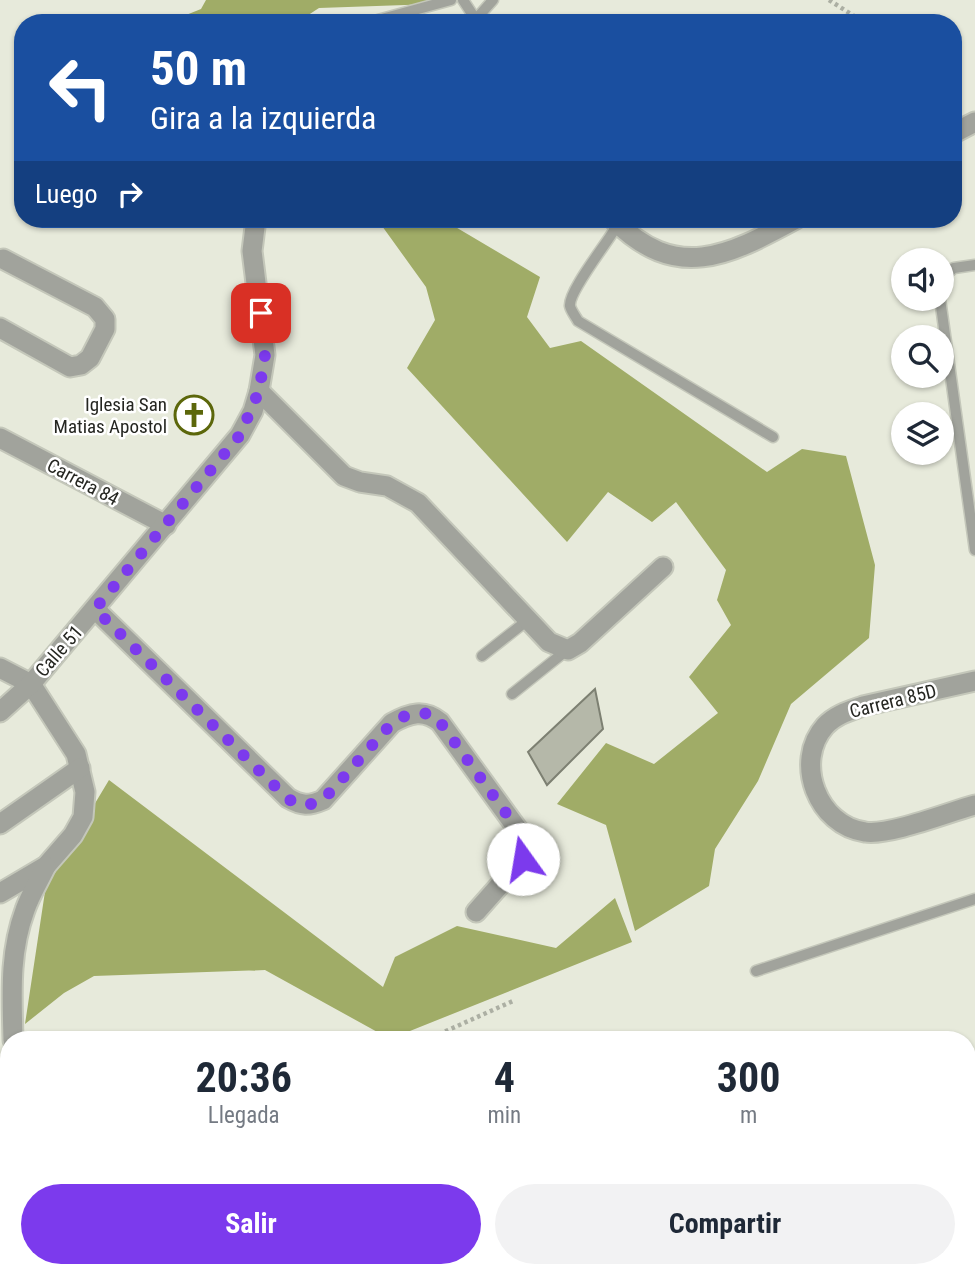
<!DOCTYPE html>
<html lang="es">
<head>
<meta charset="utf-8">
<style>
	body { margin:0; font-family:"Roboto Condensed",sans-serif; background:#f2f2f3; color:#1f2937; height:100vh; display:flex; flex-direction:column; font-size:26px; white-space:nowrap }
	* { box-sizing:border-box; margin:0 }
	p { font-size:23px; color:#747a83 }
	.icon { flex:none; width:38px; height:38px; fill:none; stroke:currentColor; stroke-width:2; stroke-linecap:round; stroke-linejoin:round }
	.map { position:relative; flex:1; overflow:hidden }
	.details { position:absolute; left:0px; top:1031px; width:976px; height:247px; display:flex; flex-direction:column; background:#fff; border-radius:28px 28px 0 0; box-shadow:0 2px 5px #0004 }
	.details>* { flex:none }
	.hud { position:absolute; left:14px; top:14px; width:948px; height:214px; border-radius:28px; box-shadow:0 2px 5px #0004; background:#1a4fa0; color:#fff; overflow:hidden }
	.fabs { position:absolute; left:891px; top:248px; display:grid; gap:14px }
	.fabs a { display:grid; place-items:center; width:63px; height:63px; border-radius:50%; background:#fff; box-shadow:0 2px 5px #0004; font-size:35px }
	.pin { position:absolute; display:grid; place-items:center; width:60px; height:60px; color:#fff; margin:-30px; border-radius:14px; box-shadow:0 4px 10px #0006 }
	.me { position:absolute; width:77px; margin:-38px; rotate:347deg; stroke-linejoin:round; filter:drop-shadow(0 0 5px #0008) }
	.turn { display:flex; align-items:center; gap:24px; height:147px; padding:0 21px; font-size:32px }
	.turn .icon { width:91px; height:91px; stroke-width:2.5 }
	.turn b { display:block; font-size:49px; line-height:60px }
	.then { display:flex; align-items:center; height:66px; padding:0 21px; background:#0003; gap:14px; font-size:26px }
	.eta { display:flex; justify-content:space-evenly; align-items:center; height:119px; text-align:center }
	.eta b { font-size:42px; font-weight:700; line-height:49px }
	.primary-button { display:flex; gap:14px; margin-top:auto; padding:14px 21px }
	.primary-button a { flex:1; height:80px; border-radius:42px; background:#7c3aed; color:#fff; font-size:28px; font-weight:700; line-height:80px; text-align:center }
	.primary-button a+a { background:#f2f2f3; color:#1f2937 }
	.map>svg:first-child { display:block }
	.forest { fill:#a0ac67 }
	.building { fill:#b5b8a9; stroke:#7d8072; stroke-width:2 }
	.lines { fill:none; stroke-linecap:round; stroke-linejoin:round }
	.service-casing { stroke:#c4c7ba; stroke-width:13 }
	.minor-casing { stroke:#c4c7ba; stroke-width:23 }
	.tertiary-casing { stroke:#c4c7ba; stroke-width:23 }
	.path { stroke:#acafa3; stroke-width:4.5; stroke-dasharray:3.5 3.5; stroke-linecap:butt }
	.service { stroke:#a1a39c; stroke-width:10 }
	.minor { stroke:#a1a39c; stroke-width:19 }
	.tertiary { stroke:#a1a39c; stroke-width:19 }
	.route { stroke:#7c3aed; stroke-width:12; stroke-dasharray:0 21.6 }
	.labels { text-anchor:middle; dominant-baseline:central; stroke-width:5; stroke-linejoin:round; paint-order:stroke }
	.poi-label { font-size:19px; fill:#252621; stroke:#fff; text-anchor:end }
	.street-label { font-size:19px; fill:#252621; stroke:#fff }
</style>
</head>
<body>
<div class="map">
<svg width="975" height="1277" viewBox="0 0 975 1277">
	<rect width="100%" height="100%" fill="#e7eadb"/>
	<g class="forest">
		<path d="M206,0H430L434,4L319,8L296,23H166L201,9Z"/>
		<path d="M377,219H442L540,277L527,317L550,348L581,341L767,472L802,449L846,456L875,565L869,638L791,704L758,781L715,849L709,886L635,931L606,825L557,804L606,743L654,764L718,713L689,677L731,625L717,600L726,570L676,502L652,522L608,492L567,542L407,368L435,320L426,287Z"/>
		<path d="M109,780L383,987L395,957L457,926L556,948L615,898L632,942L390,1039L265,970L94,976L64,993L25,1024L46,885Z"/>
	</g>
	<path class="building" d="M595,689L603,729L547,785L528,752Z"/>
	<g class="lines">
		<defs>
			<g id="service">
				<path d="M463,0L478,23"/>
				<path d="M477,18L493,0"/>
				<path d="M367,23L451,0"/>
				<path d="M618,224C609,241 568,291 570,306C571,311 576,317 578,321L773,437"/>
				<path d="M942,277L954,268L975,265"/>
				<path d="M940,299L975,550"/>
				<path d="M482,656L529,619"/>
				<path d="M512,694L567,650"/>
				<path d="M756,971L975,899"/>
			</g>
			<g id="minor">
				<path d="M954,133L975,122"/>
				<path d="M613,219C676,283 728,256 796,219"/>
				<path d="M0,328L70,367L81,365L90,358L105,329V319L95,307L3,259"/>
				<path d="M259,391L344,476L360,482L387,486L418,503L549,642L568,650L580,643L663,567"/>
				<path d="M0,438L166,525"/>
				<path d="M95,609L288,798C302,806 309,806 323,800L392,723C410,713 424,709 440,722L524,838L523,859L476,912"/>
				<path d="M0,668L31,684L76,754L85,792L83,817L73,835L46,866L0,893"/>
				<path d="M0,712L31,684L240,435L253,411L259,391L265,355L252,251L256,219"/>
				<path d="M0,824L80,768"/>
				<path d="M13,1040C12,995 9,953 25,910C30,895 39,881 46,866"/>
				<path d="M0,1166L9,1126"/>
				<path d="M968,1195L975,1202"/>
				<path d="M0,1210L9,1239"/>
				<path d="M23,1269L27,1277"/>
				<path d="M568,1277L583,1271L592,1277"/>
				<path d="M699,1277L705,1269"/>
				<path d="M851,1277L857,1269"/>
			</g>
			<path id="tertiary" d="M975,681L863,706C849,711 835,715 825,726C793,762 818,826 865,832C889,836 949,812 975,805"/>
		</defs>
		<use href="#service" class="service-casing"/>
		<use href="#minor" class="minor-casing"/>
		<use href="#tertiary" class="tertiary-casing"/>
		<g class="path">
			<path d="M829,0L865,23"/>
			<path d="M426,1040L513,1001"/>
			<path d="M231,1277L235,1269"/>
		</g>
		<use href="#service" class="service"/>
		<use href="#minor" class="minor"/>
		<use href="#tertiary" class="tertiary"/>
	</g>
	<g class="lines">
		<path class="route" d="M261,313L265,355L259,391L240,435L95,609L288,799C302,806 309,806 323,800L392,723L405,716L429,713L440,722L524,838L523,859"/>
	</g>
	<defs>
		<symbol id="church-ring" viewBox="-11 -11 22 22"><circle r="9.5" fill="#fff" stroke="#5c670b" stroke-width="1.5"/><path d="M-1.2-6h2.4v3.5h3.3v2.4h-3.3V6h-2.4V-.1h-3.3v-2.4h3.3Z" fill="#5c670b"/></symbol>
	</defs>
	<g fill-rule="evenodd">
		<use href="#church-ring" x="172" y="393" width="44" height="44"/>
	</g>
	<g class="labels">
		<g class="poi-label">
			<text x="167" y="404">Iglesia San<tspan x="167" dy="22">Matias Apostol</tspan></text>
		</g>
		<g class="street-label">
			<text transform="translate(83 482) rotate(28)">Carrera 84</text>
			<text transform="translate(59 651) rotate(-49)">Calle 51</text>
			<text transform="translate(893 701) rotate(-14)">Carrera 85D</text>
		</g>
	</g>
</svg>
<div class="fabs">
<a><svg class="icon" aria-label="sound" viewBox="0 0 24 24"><path d="M4 9h4l5-4v14l-5-4H4zM17 9q2 3 0 6"/></svg></a>
<a><svg class="icon" aria-label="search" viewBox="0 0 24 24"><circle cx="10" cy="10" r="6"/><path d="M15 15l6 6"/></svg></a>
<a><svg class="icon" aria-label="layers" viewBox="0 0 24 24"><path d="M12 4l9 5-9 5-9-5zM3 14l9 5 9-5"/></svg></a>
</div>
<div class="pin" style="left:261px;top:313px;background:#d93025"><svg class="icon" aria-label="arrive" viewBox="0 0 24 24"><path d="M6 21V4h12l-3 4 3 4H6"/></svg></div>
<svg class="me" style="left:523px;top:859px" viewBox="-20 -20 40 40"><circle r="19" fill="#fff"/><path d="M0-13L10 11 0 6-10 11z" fill="#7c3aed"/></svg>
<div class="hud">
<div class="turn"><svg class="icon" aria-label="left" viewBox="0 0 24 24"><path d="M17 20v-9H6M10 6l-5 5 5 5"/></svg><div><b>50 m</b>Gira a la izquierda</div></div>
<div class="then">Luego<svg class="icon" aria-label="right" viewBox="0 0 24 24"><path d="M7 20v-9h11M14 6l5 5-5 5"/></svg></div>
</div>
<section class="details">
<div class="eta">
<div><b>20:36</b><p>Llegada</p></div>
<div><b>4</b><p>min</p></div>
<div><b>300</b><p>m</p></div>
</div>
<div class="primary-button"><a>Salir</a><a>Compartir</a></div>
</section>
</div>
</body>
</html>
